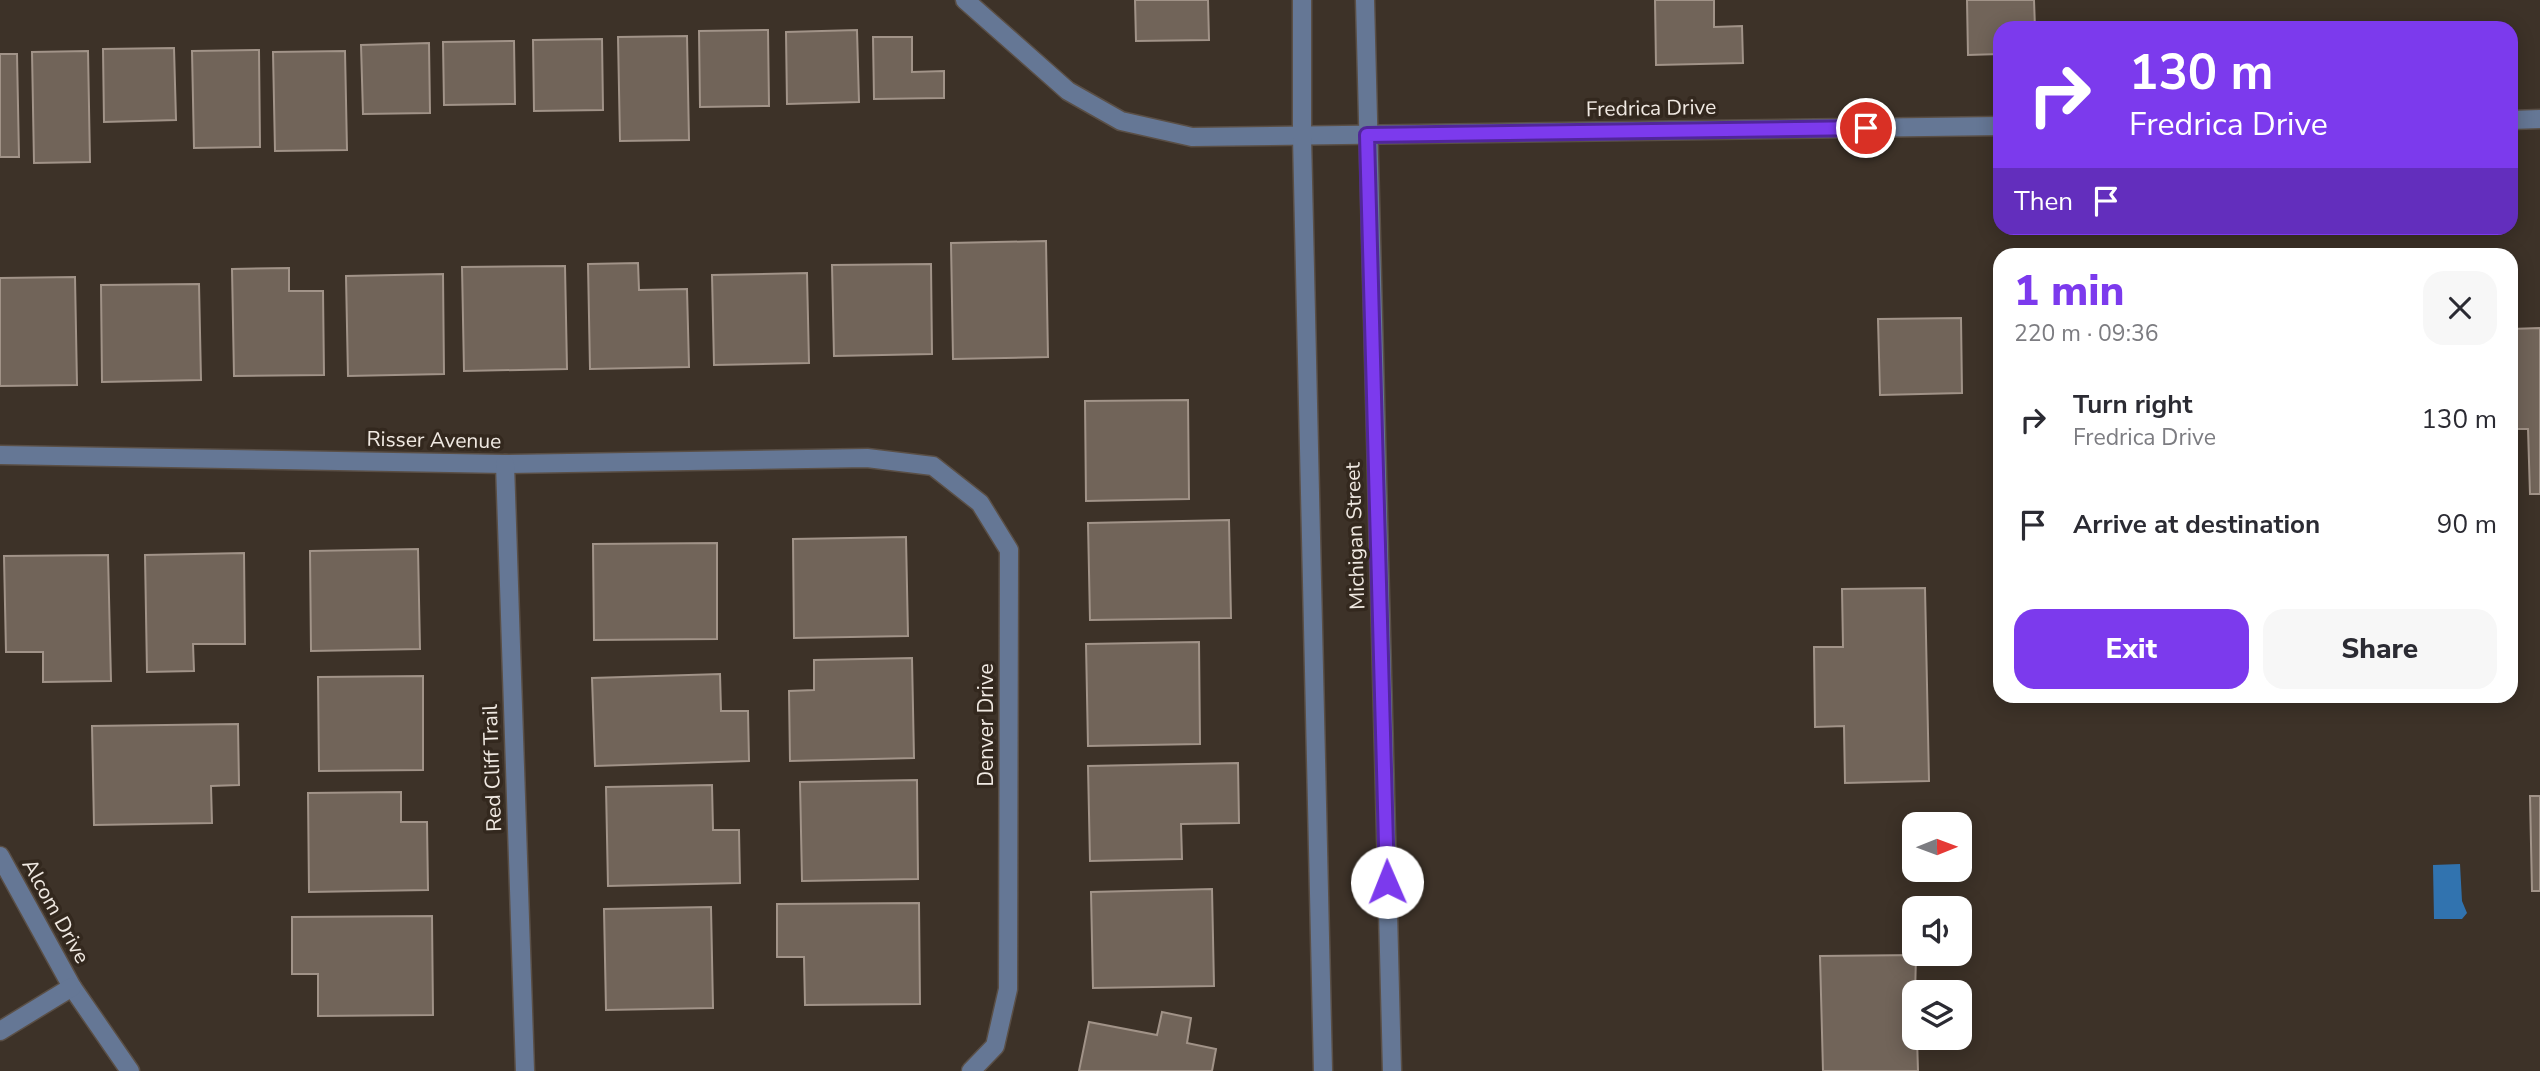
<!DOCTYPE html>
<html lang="en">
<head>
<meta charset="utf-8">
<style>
	body { margin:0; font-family:"Nunito Sans",sans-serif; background:#f7f7f7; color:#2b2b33; height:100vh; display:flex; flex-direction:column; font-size:26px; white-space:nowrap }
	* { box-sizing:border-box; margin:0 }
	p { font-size:23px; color:#7c7c81 }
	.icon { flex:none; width:38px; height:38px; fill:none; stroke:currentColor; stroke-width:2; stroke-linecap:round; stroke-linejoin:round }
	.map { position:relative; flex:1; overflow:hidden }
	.details { position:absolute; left:1993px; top:248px; width:525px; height:455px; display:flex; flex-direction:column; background:#fff; border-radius:21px; box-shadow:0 4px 18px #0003 }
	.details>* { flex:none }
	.top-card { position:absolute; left:1993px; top:21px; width:525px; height:214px; border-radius:21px; box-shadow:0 4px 18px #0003; background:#7c3aed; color:#fff; overflow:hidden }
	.needle { width:46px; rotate:89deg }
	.tools { position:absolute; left:1902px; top:812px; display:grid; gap:14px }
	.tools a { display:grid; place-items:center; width:70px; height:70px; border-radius:14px; background:#fff; box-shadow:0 4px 18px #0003; font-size:35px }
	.pin { position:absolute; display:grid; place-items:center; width:60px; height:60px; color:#fff; margin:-30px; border:4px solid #fff; border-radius:50%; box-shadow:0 2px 7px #0007 }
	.me { position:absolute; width:77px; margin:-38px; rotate:359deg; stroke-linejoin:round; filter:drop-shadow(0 0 5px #0008) }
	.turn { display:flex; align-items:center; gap:24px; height:147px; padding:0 21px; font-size:32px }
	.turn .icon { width:91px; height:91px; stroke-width:2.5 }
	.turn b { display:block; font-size:49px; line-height:60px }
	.then { display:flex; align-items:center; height:66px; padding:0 21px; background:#0003; gap:14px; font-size:26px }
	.round { display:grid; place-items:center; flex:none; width:74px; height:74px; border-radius:21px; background:#f7f7f7 }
	.headline { display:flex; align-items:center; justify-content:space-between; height:119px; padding:0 21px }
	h1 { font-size:42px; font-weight:800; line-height:52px; color:#7c3aed }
	.primary-button { display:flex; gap:14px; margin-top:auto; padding:14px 21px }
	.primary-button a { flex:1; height:80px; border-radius:21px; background:#7c3aed; color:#fff; font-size:28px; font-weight:800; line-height:80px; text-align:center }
	.primary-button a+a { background:#f7f7f7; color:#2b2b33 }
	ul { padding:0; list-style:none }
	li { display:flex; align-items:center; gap:21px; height:105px; padding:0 21px }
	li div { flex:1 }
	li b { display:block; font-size:26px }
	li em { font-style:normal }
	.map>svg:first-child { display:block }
	.water { fill:#3173af }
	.building { fill:#716459; stroke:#a19388; stroke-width:2 }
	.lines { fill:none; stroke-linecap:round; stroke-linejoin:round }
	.minor-casing { stroke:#5a4f46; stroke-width:21 }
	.minor { stroke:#657795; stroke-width:18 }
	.route-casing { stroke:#51269a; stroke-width:18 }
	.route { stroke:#7c3aed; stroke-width:12 }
	.labels { text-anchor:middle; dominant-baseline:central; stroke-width:7; stroke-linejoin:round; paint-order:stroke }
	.street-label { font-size:21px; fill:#f0e9e2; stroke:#33281e }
</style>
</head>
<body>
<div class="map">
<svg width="2540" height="1071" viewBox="0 0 2540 1071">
	<rect width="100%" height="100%" fill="#3d3228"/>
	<path class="water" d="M2460,864L2462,901L2467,913L2462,919H2434L2433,865Z"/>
	<g class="building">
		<path d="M1135,0H1208L1209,40L1136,41Z"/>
		<path d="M1655,0H1714V27L1742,26L1743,63L1656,65Z"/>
		<path d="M1967,0H2034L2035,28H2000V54L1968,55Z"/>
		<path d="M768,30L769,106L700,107L699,31Z"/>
		<path d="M857,30L859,102L787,104L786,32Z"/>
		<path d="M687,36L689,140L620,141L618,37Z"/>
		<path d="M873,37H912V72L944,71V98L874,99Z"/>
		<path d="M602,39L603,110L534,111L533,40Z"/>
		<path d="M514,41L515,104L444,105L443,42Z"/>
		<path d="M429,43L430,113L363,114L361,45Z"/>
		<path d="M174,48L176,120L104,122L103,49Z"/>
		<path d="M259,50L260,147L194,148L192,51Z"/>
		<path d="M88,51L90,162L34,163L32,52Z"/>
		<path d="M345,51L347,150L275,151L273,52Z"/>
		<path d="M0,54H17L19,157H0Z"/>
		<path d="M1046,241L1048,357L953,359L951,243Z"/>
		<path d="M638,263L639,290L687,289L689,367L590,369L588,264Z"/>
		<path d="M931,264L932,354L834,356L832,265Z"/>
		<path d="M565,266L567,369L464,371L462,267Z"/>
		<path d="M289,268V291H323L324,375L234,376L232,269Z"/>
		<path d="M807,273L809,363L714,365L712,275Z"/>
		<path d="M443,274L444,374L348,376L346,276Z"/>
		<path d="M75,277L77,385L0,386V278Z"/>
		<path d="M199,284L201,380L102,382L101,285Z"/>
		<path d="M1961,318L1962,393L1880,395L1878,319Z"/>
		<path d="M2540,328V494H2530L2528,429H2511V329Z"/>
		<path d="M1188,400L1189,499L1086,501L1085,401Z"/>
		<path d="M1229,520L1231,618L1090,620L1088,523Z"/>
		<path d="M906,537L908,636L794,638L793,539Z"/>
		<path d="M717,543V639L594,640L593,544Z"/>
		<path d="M418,549L420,649L311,651L310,551Z"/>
		<path d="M244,553L245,644H193L194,671L147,672L145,555Z"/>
		<path d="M108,555L111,681L43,682V652H6L4,556Z"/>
		<path d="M1925,588L1929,781L1845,783L1844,726L1815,727L1814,647H1843L1842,589Z"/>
		<path d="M1199,642L1200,744L1088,746L1086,644Z"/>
		<path d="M912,658L914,758L790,761L789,691L814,690V660Z"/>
		<path d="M720,674L721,711H748L749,761L595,766L592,678Z"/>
		<path d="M423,676V770L319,771L318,677Z"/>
		<path d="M238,724L239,785L211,786L212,823L94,825L92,726Z"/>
		<path d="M1238,763L1239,823L1181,824L1182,859L1090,861L1088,766Z"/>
		<path d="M917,780L918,879L802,881L800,782Z"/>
		<path d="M712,785L713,830H739L740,883L608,886L606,787Z"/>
		<path d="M401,792V822H427L428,890L309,892L308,793Z"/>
		<path d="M2530,796H2540V891H2532Z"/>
		<path d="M1212,889L1214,986L1093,988L1091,892Z"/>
		<path d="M919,903L920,1004L805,1005L804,957H777V904Z"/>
		<path d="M711,907L713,1008L606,1010L604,909Z"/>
		<path d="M432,916L433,1015L318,1016V974H292V917Z"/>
		<path d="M1916,955L1914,1038H1917L1918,1071H1823L1820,956Z"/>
		<path d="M1162,1012L1191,1018L1187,1043L1216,1049L1212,1071H1079L1089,1022L1157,1035Z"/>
	</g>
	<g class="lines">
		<defs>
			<g id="minor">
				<path d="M965,0L1068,91L1121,121L1192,137L2000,126"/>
				<path d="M1302,0V137L1323,1071"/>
				<path d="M1365,0L1392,1071"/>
				<path d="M2511,120L2540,119"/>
				<path d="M0,455L505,464L867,458L933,466L980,503L1009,550L1008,989L995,1046L971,1071"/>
				<path d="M505,464L525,1071"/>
				<path d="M0,856L72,987L130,1071"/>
				<path d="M0,1031L72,987"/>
			</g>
		</defs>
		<use href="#minor" class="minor-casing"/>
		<use href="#minor" class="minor"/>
	</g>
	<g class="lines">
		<defs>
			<path id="route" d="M1387,882L1367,135L1866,128"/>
		</defs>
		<use href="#route" class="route-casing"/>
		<use href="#route" class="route"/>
	</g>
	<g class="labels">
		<g class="street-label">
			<text transform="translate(1651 108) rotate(-1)">Fredrica Drive</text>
			<text transform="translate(434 440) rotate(1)">Risser Avenue</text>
			<text transform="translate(1355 536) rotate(-92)">Michigan Street</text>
			<text transform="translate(986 725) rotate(-90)">Denver Drive</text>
			<text transform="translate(492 768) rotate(-92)">Red Cliff Trail</text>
			<text transform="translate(56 911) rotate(61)">Alcom Drive</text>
		</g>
	</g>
</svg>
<div class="tools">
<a><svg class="needle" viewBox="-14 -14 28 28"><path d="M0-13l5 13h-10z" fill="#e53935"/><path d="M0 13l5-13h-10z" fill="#7c7c81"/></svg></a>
<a><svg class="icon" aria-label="sound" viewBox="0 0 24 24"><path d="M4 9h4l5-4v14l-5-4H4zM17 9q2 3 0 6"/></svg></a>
<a><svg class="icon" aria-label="layers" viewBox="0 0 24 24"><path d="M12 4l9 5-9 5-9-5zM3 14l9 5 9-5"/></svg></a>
</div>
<div class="pin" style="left:1866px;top:128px;background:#d93025"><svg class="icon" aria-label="arrive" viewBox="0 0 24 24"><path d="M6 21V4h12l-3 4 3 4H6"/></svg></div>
<svg class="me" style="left:1387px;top:882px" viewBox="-20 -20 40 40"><circle r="19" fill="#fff"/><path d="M0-13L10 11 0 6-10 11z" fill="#7c3aed"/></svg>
<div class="top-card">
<div class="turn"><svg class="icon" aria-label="right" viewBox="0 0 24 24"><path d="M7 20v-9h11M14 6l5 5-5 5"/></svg><div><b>130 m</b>Fredrica Drive</div></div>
<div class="then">Then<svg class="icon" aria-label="arrive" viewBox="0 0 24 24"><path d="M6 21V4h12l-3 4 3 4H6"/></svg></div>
</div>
<section class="details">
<div class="headline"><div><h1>1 min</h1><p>220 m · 09:36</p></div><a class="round"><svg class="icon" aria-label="close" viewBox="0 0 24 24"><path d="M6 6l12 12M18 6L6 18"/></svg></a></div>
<ul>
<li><svg class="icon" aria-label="right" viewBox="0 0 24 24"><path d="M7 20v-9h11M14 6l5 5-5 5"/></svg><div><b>Turn right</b><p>Fredrica Drive</p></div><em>130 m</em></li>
<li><svg class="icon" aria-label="arrive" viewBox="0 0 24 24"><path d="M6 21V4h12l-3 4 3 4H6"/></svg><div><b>Arrive at destination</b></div><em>90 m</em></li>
</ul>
<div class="primary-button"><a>Exit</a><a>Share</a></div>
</section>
</div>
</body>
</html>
